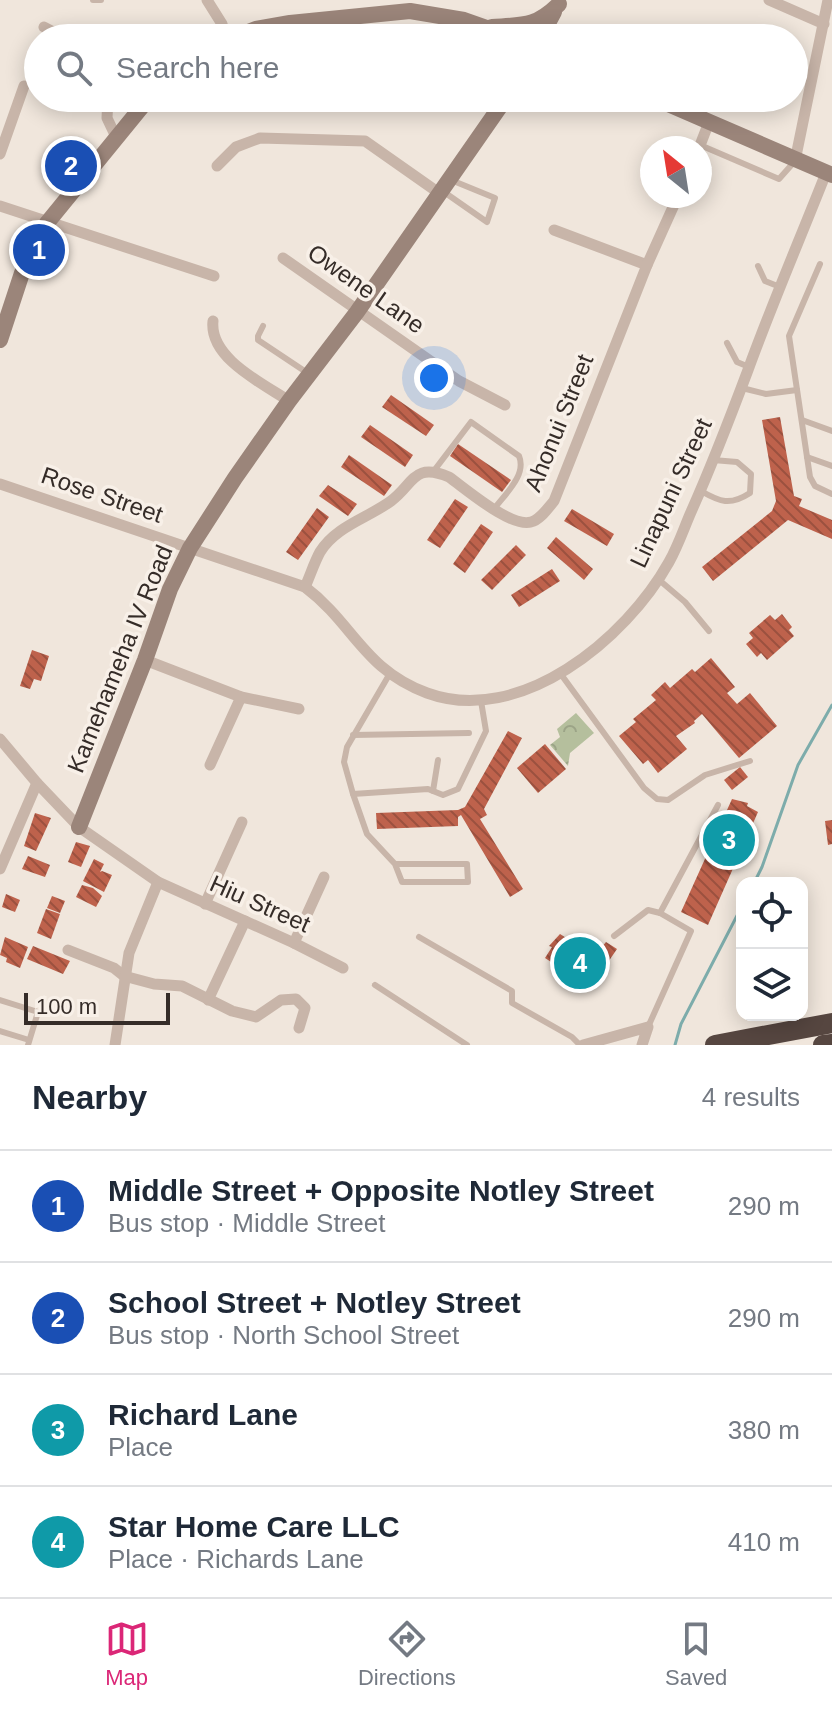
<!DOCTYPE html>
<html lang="en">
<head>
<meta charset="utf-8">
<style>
  :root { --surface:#fff; --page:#f6f6f7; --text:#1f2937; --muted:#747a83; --line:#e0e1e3; --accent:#db2777 }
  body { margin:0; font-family:Helvetica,sans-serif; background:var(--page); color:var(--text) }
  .controls { position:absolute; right:24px; bottom:24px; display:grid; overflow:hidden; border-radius:16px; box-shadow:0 4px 20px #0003 }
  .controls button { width:72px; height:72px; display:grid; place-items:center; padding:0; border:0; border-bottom:2px solid var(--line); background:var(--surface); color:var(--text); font:40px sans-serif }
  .compass { position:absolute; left:640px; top:136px; width:72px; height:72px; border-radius:50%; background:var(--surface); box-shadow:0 4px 20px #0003; rotate:330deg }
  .scale { position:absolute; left:24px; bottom:20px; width:146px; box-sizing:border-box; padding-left:8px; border:4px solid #352c28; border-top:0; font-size:22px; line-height:28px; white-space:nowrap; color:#352c28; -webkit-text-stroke:6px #f8f0e8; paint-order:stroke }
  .you { position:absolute; left:434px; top:378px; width:28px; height:28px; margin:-20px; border:6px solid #fff; border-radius:50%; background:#1a73e8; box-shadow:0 0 0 12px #1a73e833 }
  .badge { display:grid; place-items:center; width:52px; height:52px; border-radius:50%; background:var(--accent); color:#fff; font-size:26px; font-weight:700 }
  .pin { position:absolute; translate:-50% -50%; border:4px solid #fff; box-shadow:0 2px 8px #0006 }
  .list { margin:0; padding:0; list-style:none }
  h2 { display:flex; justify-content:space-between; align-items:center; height:104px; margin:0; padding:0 32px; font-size:34px }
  h2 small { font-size:26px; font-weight:400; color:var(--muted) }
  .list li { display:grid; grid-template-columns:52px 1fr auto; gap:24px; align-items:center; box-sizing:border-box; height:112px; padding:0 32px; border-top:2px solid var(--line) }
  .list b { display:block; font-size:30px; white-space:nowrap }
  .list p { margin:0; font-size:26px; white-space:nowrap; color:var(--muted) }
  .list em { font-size:26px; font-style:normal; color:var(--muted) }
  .icon { flex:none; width:44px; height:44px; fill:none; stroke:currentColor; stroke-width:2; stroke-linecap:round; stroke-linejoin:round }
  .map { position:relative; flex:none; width:832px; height:1045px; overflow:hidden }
  .search { position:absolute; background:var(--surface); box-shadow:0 4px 20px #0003; left:24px; right:24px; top:24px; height:88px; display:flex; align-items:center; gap:20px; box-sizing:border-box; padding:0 28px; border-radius:44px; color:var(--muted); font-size:30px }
  .sheet { height:552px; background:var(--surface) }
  nav { display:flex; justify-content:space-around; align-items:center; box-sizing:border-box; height:112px; border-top:2px solid var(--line); background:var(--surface); font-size:22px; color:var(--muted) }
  nav a { display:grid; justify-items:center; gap:4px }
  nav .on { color:var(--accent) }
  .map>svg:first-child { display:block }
</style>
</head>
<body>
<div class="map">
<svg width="832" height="1045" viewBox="0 0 832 1045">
  <defs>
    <pattern id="park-crowns" width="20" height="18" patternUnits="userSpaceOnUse" patternTransform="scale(2)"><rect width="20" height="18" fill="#b5bf9d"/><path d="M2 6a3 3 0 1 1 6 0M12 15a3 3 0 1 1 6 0" fill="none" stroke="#9ca487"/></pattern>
    <pattern id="building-back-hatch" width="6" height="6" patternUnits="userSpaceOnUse" patternTransform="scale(2)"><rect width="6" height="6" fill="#be624c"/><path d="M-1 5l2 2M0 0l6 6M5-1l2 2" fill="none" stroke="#9b513f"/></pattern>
  </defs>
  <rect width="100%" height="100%" fill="#f0e6dc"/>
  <!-- park -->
  <polygon fill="url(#park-crowns)" points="576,713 594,733 570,753 568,766 550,745 560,737 557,729"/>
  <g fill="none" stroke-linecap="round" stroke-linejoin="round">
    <!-- stream -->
    <g stroke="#7dacab" stroke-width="3">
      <polyline points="754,883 762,867 798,765 832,705"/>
      <polyline points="675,1045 681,1024 742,906"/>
    </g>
  </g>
  <!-- building -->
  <g fill="url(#building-back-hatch)">
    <polygon points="391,395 434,425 426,436 382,407"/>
    <polygon points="780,417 794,496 802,499 799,506 832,520 832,539 788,520 713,581 702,567 772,511 776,501 762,420"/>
    <polygon points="370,425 413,455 405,467 361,437"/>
    <polygon points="458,444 511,480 502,492 450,456"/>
    <polygon points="349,455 392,485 384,496 341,467"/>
    <polygon points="328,485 357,504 348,516 319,496"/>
    <polygon points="455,499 468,507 440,548 427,540"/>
    <polygon points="317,508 329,517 298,560 286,552"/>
    <polygon points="572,509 614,534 607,546 564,521"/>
    <polygon points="481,524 493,532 465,573 453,564"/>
    <polygon points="556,537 593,569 584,580 547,548"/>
    <polygon points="516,545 526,555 492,590 481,580"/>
    <polygon points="552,569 560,581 519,607 511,595"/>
    <polygon points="782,614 792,627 789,630 794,636 767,660 761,653 757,657 746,644 753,638 749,633 770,615 775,620"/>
    <polygon points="32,650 49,656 41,681 34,679 30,689 20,686"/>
    <polygon points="711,658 735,687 727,693 737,704 750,693 777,726 739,758 702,714 694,721 695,723 676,736 687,749 658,773 648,760 643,764 619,736 636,722 633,719 656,700 651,695 665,682 670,688 692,669 695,672"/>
    <polygon points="508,731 522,738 484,809 487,815 480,819 523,889 510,897 461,815 458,817 458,826 377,829 376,813 458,810 465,807"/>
    <polygon points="545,744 566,769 538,793 517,768"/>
    <polygon points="740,767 748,777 732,790 724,780"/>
    <polygon points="732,799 748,803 747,806 758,812 708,925 681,912"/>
    <polygon points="35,813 51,818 36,851 24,846"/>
    <polygon points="832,820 832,844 828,845 825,821"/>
    <polygon points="76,842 90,846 81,867 68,862"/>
    <polygon points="28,856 50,865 45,877 22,869"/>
    <polygon points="94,859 104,864 100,872 102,871 112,875 104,892 83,881"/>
    <polygon points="82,885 93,888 102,896 96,907 76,897"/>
    <polygon points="6,894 20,900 15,912 2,907"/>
    <polygon points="52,896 65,901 60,913 47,908"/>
    <polygon points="46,909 60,914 51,939 37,933"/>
    <polygon points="560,934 594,956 606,942 617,949 591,987 580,980 585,972 580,969 574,977 545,958 552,947 549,946"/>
    <polygon points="5,937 28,947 20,968 6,962 7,958 0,955"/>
    <polygon points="33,946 70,961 63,974 27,959"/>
  </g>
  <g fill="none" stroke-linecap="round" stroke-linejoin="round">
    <!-- lane -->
    <g stroke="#c8b5a9" stroke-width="6">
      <polyline points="93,0 101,0"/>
      <polyline points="700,145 779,179 795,161"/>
      <polyline points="444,192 487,222 495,198 451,180"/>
      <polyline points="820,264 789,336 810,477 815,486 832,494"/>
      <polyline points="758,266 765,281 780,287"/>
      <polyline points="263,326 258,336 258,340 309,374"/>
      <polyline points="727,343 737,362 749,367"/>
      <polyline points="742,388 766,394 797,390"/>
      <polyline points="802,420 832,431"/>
      <polyline points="807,457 832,466"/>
      <path d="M433,472L471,422L519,456C527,475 505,494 494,509"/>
      <path d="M701,491C720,502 730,506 750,493L751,474L737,462L713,460"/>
      <polyline points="658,579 685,602 709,631"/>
      <polyline points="560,673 644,788 657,799 668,800 705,775 750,761"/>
      <polyline points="389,675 347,747 344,762 353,794 428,789 443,795 458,789 486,731 481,701"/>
      <polyline points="353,735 469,733"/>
      <polyline points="433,791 438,760"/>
      <polyline points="353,794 367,834 395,864 402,882 468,882 467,864 395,864"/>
      <polyline points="614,936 648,910 660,913"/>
      <polyline points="419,937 512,991 512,1003 572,1037 580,1045"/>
      <polyline points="375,985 467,1045"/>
      <polyline points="0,1000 38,1012 28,1045"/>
      <polyline points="648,1027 691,931 660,913 718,805"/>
      <polyline points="0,1031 29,1040"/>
    </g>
    <!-- street -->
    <g stroke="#c8b5a9" stroke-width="11">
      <polyline points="207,0 222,24 226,38"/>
      <polyline points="769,0 824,24"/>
      <polyline points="44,27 65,38"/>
      <polyline points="108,98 107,118 116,137"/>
      <polyline points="699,148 709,122"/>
      <polyline points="0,154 24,86"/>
      <polyline points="795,161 828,0"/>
      <polyline points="217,166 236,147 260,138 365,141 439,193"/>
      <polyline points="0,206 214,276"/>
      <polyline points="554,230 647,265"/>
      <polyline points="283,258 459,381 505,405"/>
      <path d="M213,321C209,358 262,383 289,401"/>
      <path d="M0,484L305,587C354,624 363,669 427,693C520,727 626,639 669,562C678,546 684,528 691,512C712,465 730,418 748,370C772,304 800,239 826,173"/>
      <path d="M305,587C310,576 314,563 320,552C336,526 368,518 391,501C414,484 413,462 449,477C466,489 511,528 531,522C540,520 548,508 554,501L647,265L678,196"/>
      <polyline points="145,660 241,697 299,709"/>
      <polyline points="0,739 37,783 79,827 158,882 294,943 343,968"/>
      <polyline points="210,765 241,697"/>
      <polyline points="0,869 37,783"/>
      <polyline points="205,904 242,822"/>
      <polyline points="294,943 324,877"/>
      <polyline points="68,950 114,968 124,976 154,984 182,986 232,1011 256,1017 281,1000 296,999 305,1008 299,1028"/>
      <polyline points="208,1000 245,921"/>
      <polyline points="115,1045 129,953 158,882"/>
      <polyline points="583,1045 648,1027 642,1045"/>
    </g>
    <!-- secondary -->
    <g stroke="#9b857a" stroke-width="16">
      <path d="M492,27C523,25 536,27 559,4"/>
      <polyline points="233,38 256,29 290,23 410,11 464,20 515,38"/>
      <polyline points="540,38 554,12"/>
      <polyline points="654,98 832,175"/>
      <polyline points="0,340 22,273 47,223 149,98"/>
      <polyline points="79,827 145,660 170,589 190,548 235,478 289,401 357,312 506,98"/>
    </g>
    <!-- highway -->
    <g stroke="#564640" stroke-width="20">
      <polyline points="715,1045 832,1023"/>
      <polyline points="823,1045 832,1044"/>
    </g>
  </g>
  <g text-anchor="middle" stroke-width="7" stroke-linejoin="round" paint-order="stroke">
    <!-- street labels -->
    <g font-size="24" fill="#352c28" stroke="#f8f0e8">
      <text transform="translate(366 289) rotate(35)" y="8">Owene Lane</text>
      <text transform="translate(559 423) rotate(-68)" y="8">Ahonui Street</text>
      <text transform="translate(671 493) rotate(-65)" y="8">Linapuni Street</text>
      <text transform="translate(102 495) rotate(19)" y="8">Rose Street</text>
      <text transform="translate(120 659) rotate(-68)" y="8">Kamehameha IV Road</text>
      <text transform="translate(260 904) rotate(24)" y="8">Hiu Street</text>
    </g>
  </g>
</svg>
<div class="controls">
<button><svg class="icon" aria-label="locate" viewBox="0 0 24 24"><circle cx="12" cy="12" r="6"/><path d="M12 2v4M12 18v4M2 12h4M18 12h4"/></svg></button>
<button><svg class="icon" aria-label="layers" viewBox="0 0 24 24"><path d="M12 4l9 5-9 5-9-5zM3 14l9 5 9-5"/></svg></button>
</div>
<svg class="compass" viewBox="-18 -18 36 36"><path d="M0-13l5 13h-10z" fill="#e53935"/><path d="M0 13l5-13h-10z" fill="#747a83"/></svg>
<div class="scale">100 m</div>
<div class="you"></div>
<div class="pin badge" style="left:39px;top:250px;background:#1a4fb4">1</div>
<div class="pin badge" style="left:71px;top:166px;background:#1a4fb4">2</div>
<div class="pin badge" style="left:729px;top:840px;background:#0f9aa8">3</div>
<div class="pin badge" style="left:580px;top:963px;background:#0f9aa8">4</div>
<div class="search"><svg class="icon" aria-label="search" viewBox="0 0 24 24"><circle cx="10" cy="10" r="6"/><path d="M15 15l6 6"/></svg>Search here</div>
</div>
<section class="sheet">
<h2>Nearby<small>4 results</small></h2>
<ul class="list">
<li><span class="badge" style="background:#1a4fb4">1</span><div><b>Middle Street + Opposite Notley Street</b><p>Bus stop · Middle Street</p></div><em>290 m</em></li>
<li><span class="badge" style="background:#1a4fb4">2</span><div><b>School Street + Notley Street</b><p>Bus stop · North School Street</p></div><em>290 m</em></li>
<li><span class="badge" style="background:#0f9aa8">3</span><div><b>Richard Lane</b><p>Place</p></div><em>380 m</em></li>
<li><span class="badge" style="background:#0f9aa8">4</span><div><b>Star Home Care LLC</b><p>Place · Richards Lane</p></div><em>410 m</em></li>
</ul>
</section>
<nav>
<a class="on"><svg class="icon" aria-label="map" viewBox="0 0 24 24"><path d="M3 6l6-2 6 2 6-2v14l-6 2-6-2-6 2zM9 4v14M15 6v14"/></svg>Map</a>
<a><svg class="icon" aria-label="directions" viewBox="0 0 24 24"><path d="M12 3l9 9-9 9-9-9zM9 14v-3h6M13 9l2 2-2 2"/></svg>Directions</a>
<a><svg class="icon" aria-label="saved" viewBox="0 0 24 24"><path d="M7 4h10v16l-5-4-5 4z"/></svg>Saved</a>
</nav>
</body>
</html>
